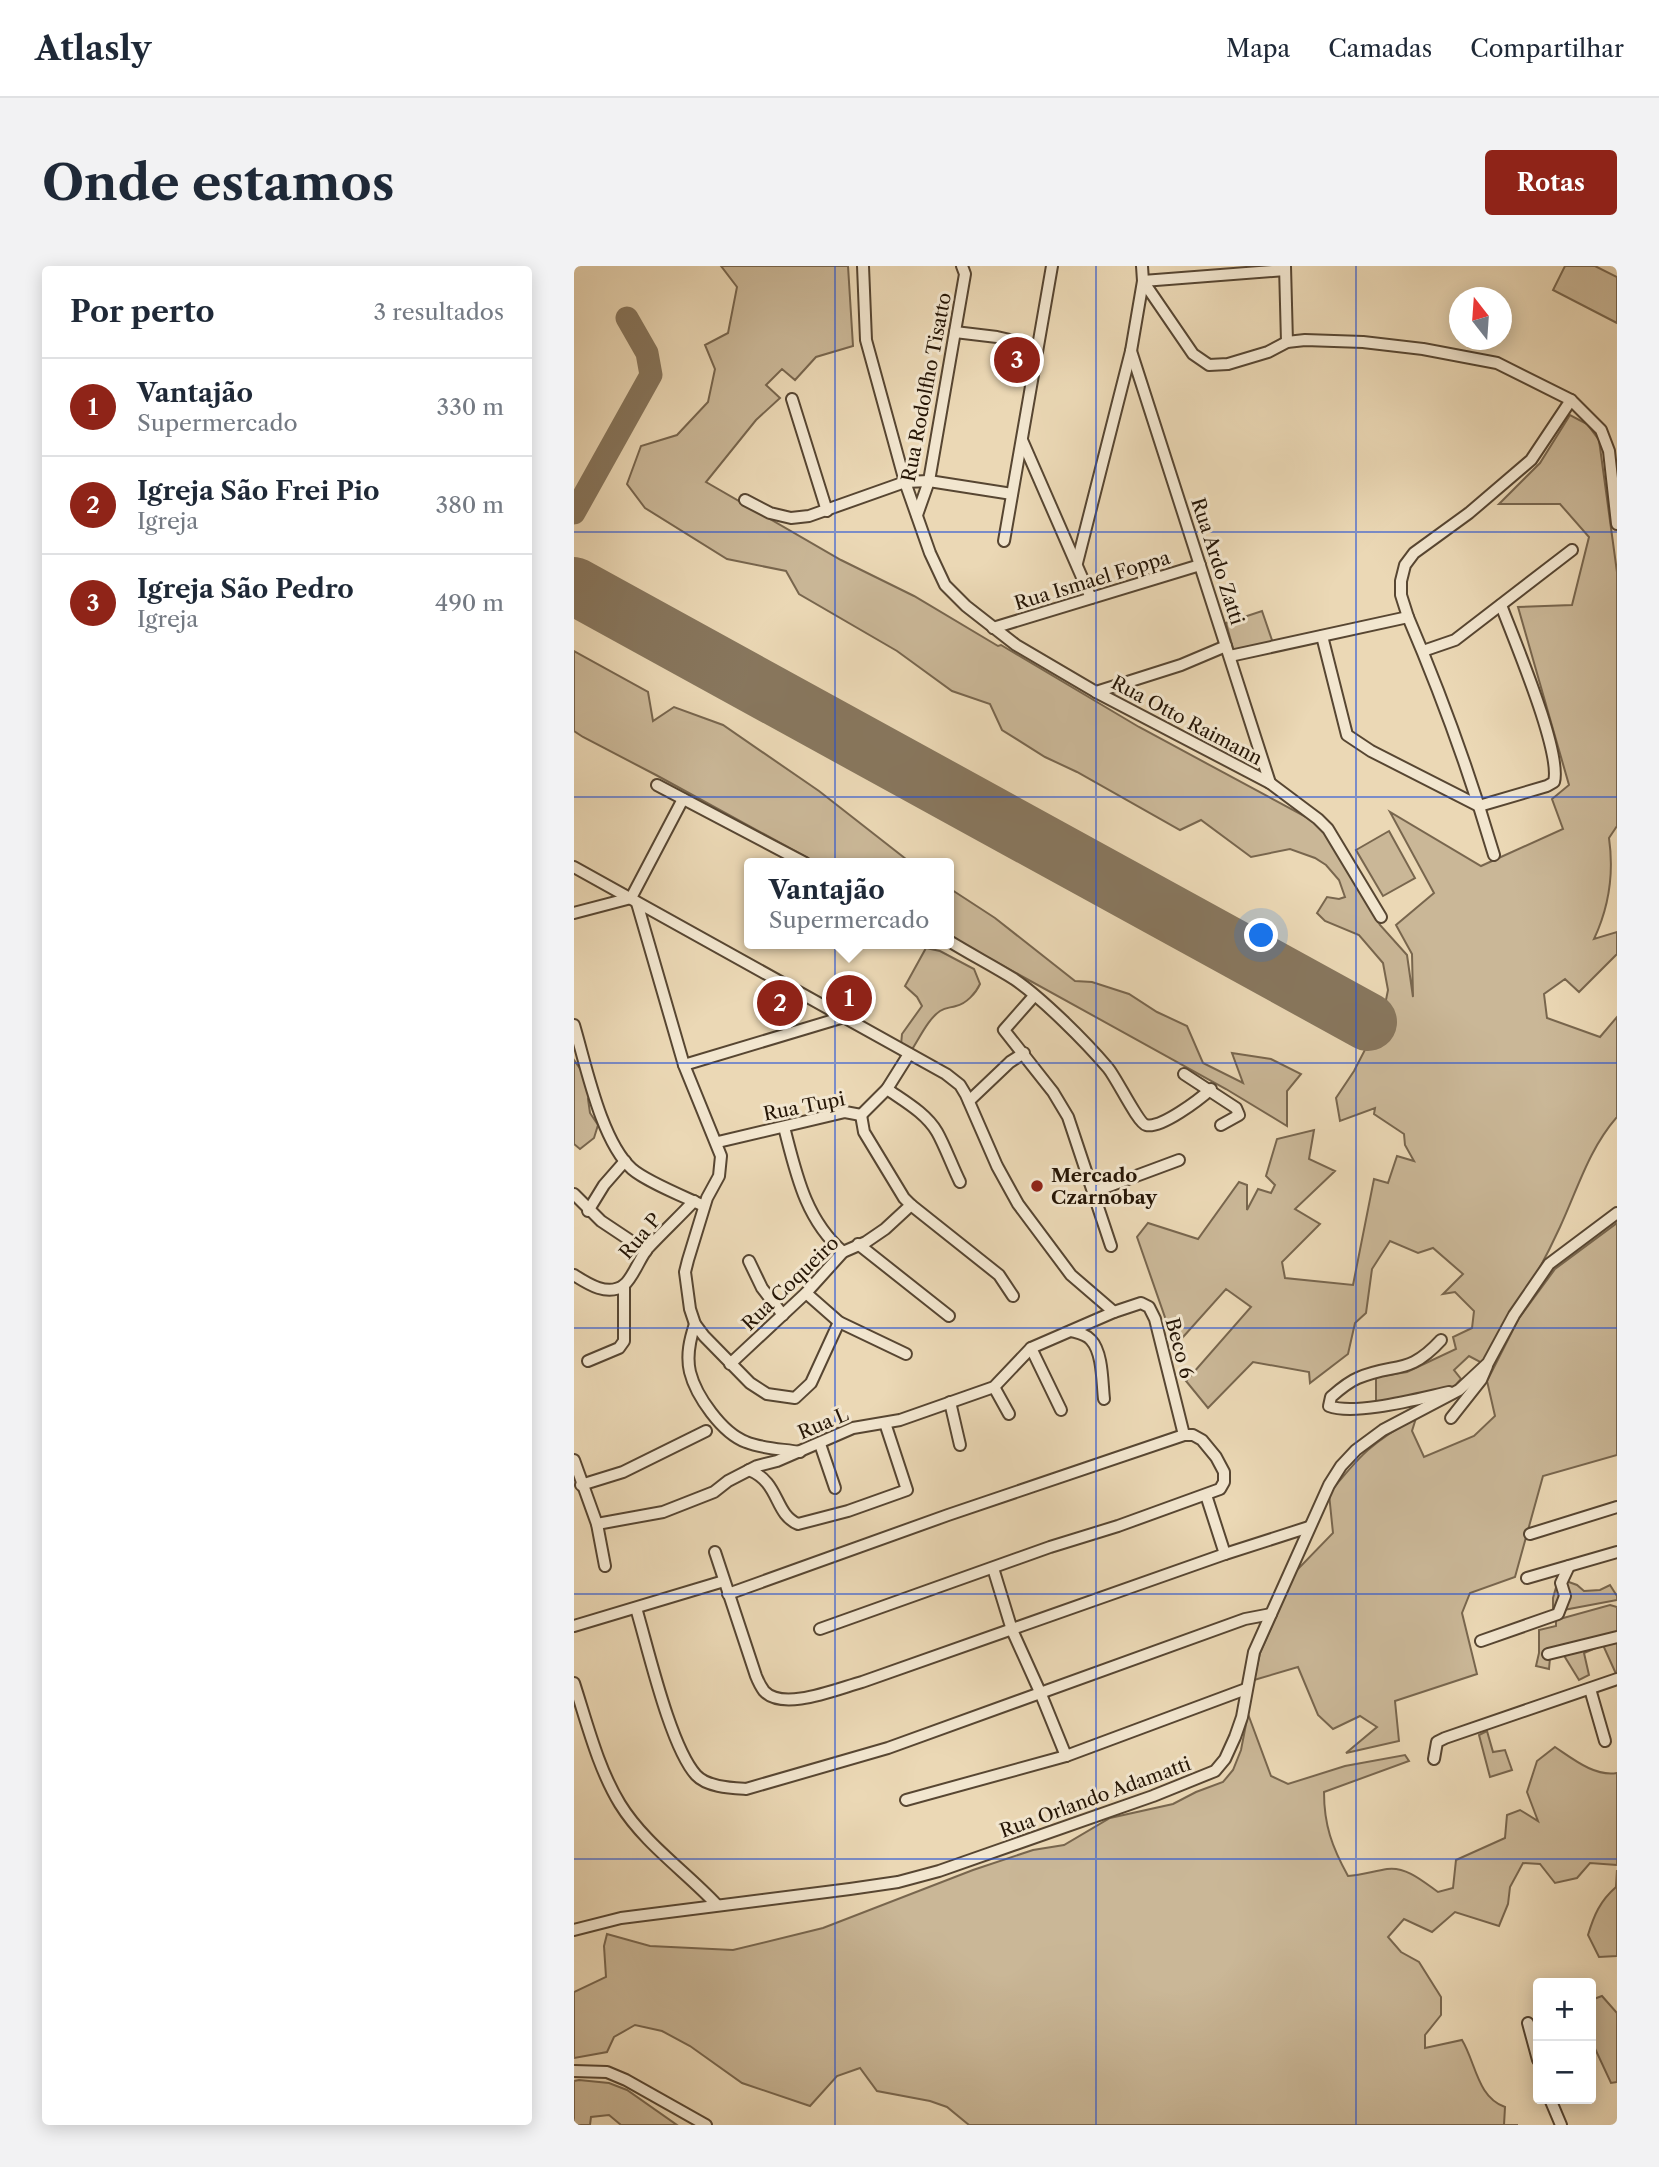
<!DOCTYPE html>
<html lang="pt">
<head>
<meta charset="utf-8">
<style>
  :root { --surface:#fff; --page:#f2f2f3; --text:#1f2937; --muted:#747a83; --line:#e0e1e3; --accent:#8f2418 }
  body { margin:0; font-family:"Libre Caslon Text",serif; background:var(--page); color:var(--text) }
  .controls { position:absolute; right:21px; bottom:21px; display:grid; overflow:hidden; border-radius:7px; box-shadow:0 4px 18px #0003 }
  .controls button { width:63px; height:63px; display:grid; place-items:center; padding:0; border:0; border-bottom:2px solid var(--line); background:var(--surface); color:var(--text); font:35px sans-serif }
  .compass { position:absolute; left:875px; top:21px; width:63px; height:63px; border-radius:50%; background:var(--surface); box-shadow:0 4px 18px #0003; rotate:343deg }
  .you { position:absolute; left:688px; top:670px; width:24px; height:24px; margin:-18px; border:5px solid #fff; border-radius:50%; background:#1a73e8; box-shadow:0 0 0 10px #1a73e833 }
  .badge { display:grid; place-items:center; width:46px; height:46px; border-radius:50%; background:var(--accent); color:#fff; font-size:23px; font-weight:700 }
  .pin { position:absolute; translate:-50% -50%; border:4px solid #fff; box-shadow:0 2px 7px #0006 }
  .popup { position:absolute; left:170px; top:592px; width:210px; height:91px; box-sizing:border-box; display:grid; place-content:center; border-radius:7px; background:var(--surface); filter:drop-shadow(0 2px 5px #0005); font-size:23px; white-space:nowrap; color:var(--muted) }
  .popup b { font-size:26px; color:var(--text) }
  .popup::after { content:''; position:absolute; left:50%; top:100%; margin-left:-14px; border:14px solid transparent; border-top-color:var(--surface) }
  .list { margin:0; padding:0; list-style:none }
  h2 { display:flex; justify-content:space-between; align-items:center; height:91px; margin:0; padding:0 28px; font-size:30px }
  h2 small { font-size:23px; font-weight:400; color:var(--muted) }
  .list li { display:grid; grid-template-columns:46px 1fr auto; gap:21px; align-items:center; box-sizing:border-box; height:98px; padding:0 28px; border-top:2px solid var(--line) }
  .list b { display:block; font-size:26px; white-space:nowrap }
  .list p { margin:0; font-size:23px; white-space:nowrap; color:var(--muted) }
  .list em { font-size:23px; font-style:normal; color:var(--muted) }
  .map { position:relative; flex:none; width:1043px; height:1859px; overflow:hidden; border-radius:7px }
  header { display:flex; align-items:center; gap:42px; box-sizing:border-box; height:98px; padding:0 35px; background:var(--surface); border-bottom:2px solid var(--line) }
  header strong { font-size:33px }
  nav { display:flex; gap:38px; margin-inline-start:auto; font-size:24px }
  .intro { display:flex; align-items:center; justify-content:space-between; box-sizing:border-box; height:168px; padding:0 42px }
  h1 { margin:0; font-size:49px }
  .button { padding:18px 32px; border-radius:7px; background:var(--accent); color:#fff; font-size:24px; font-weight:700 }
  main { display:flex; gap:42px; padding:0 42px }
  aside { flex:1; background:var(--surface); border-radius:7px; box-shadow:0 4px 18px #0003 }
  .map>svg:first-child { display:block }
</style>
</head>
<body>
<header>
<strong>Atlasly</strong>
<nav><a>Mapa</a><a>Camadas</a><a>Compartilhar</a></nav>
</header>
<div class="intro"><h1>Onde estamos</h1><a class="button">Rotas</a></div>
<main>
<aside>
<h2>Por perto<small>3 resultados</small></h2>
<ul class="list">
<li><span class="badge">1</span><div><b>Vantajão</b><p>Supermercado</p></div><em>330 m</em></li>
<li><span class="badge">2</span><div><b>Igreja São Frei Pio</b><p>Igreja</p></div><em>380 m</em></li>
<li><span class="badge">3</span><div><b>Igreja São Pedro</b><p>Igreja</p></div><em>490 m</em></li>
</ul>
</aside>
<div class="map">
<svg width="1043" height="1859" viewBox="0 0 1043 1859">
  <rect width="100%" height="100%" fill="#ebd8b5"/>
  <filter id="stains"><feTurbulence type="fractalNoise" baseFrequency=".00286" numOctaves="4"/><feColorMatrix values="0 0 0 0 .2 0 0 0 0 .09 0 0 0 0 .02 0 0 0 .5 -.17"/></filter>
  <radialGradient id="worn" r=".72"><stop offset=".6" stop-color="#630" stop-opacity="0"/><stop offset="1" stop-color="#630" stop-opacity=".3"/></radialGradient>
  <!-- green -->
  <g fill="#cab797" stroke="#78664e" stroke-width="2">
    <path d="M147,0H274L279,80L242,91L221,114L208,103L192,119L206,132L182,154L132,216L267,294L340,330L424,380L427,379L565,461L747,559L806,659L833,689L839,731L838,688L822,659L860,627L816,546L907,600L989,563L978,533L995,519L944,341L998,339L1015,271L986,238H925L966,197L996,149L1013,158L1025,174L1043,306V560L1035,572C1040,607 1035,641 1020,673L1043,666V688L1005,726L991,713L970,728L973,752L1026,771L1043,751V851C1015,883 1004,922 986,961C964,1009 937,1054 908,1097L895,1090L880,1104L887,1113L879,1122L802,1137V1111L833,1106L882,1083L879,1071L898,1062L900,1045L881,1026L869,1028L889,1008L859,982L844,987L816,975L798,1003L792,1047L781,1057L774,1088L736,1117L735,1106L679,1096L634,1142L612,1115L677,1041L652,1023L601,1080L563,971L574,957L624,973L665,916L673,919V944L684,923L697,927L701,919L692,910L703,873L740,864L735,893L761,905L721,943L746,958L708,996L711,1012L779,1019L800,913L814,917L823,890L840,895L831,879L830,868L800,848L801,842L766,855L762,832L780,805L809,749L814,724L809,697L785,669L751,655L743,647L753,631L765,633L771,631L765,614L752,599L741,592L716,583L677,591L627,554L606,564L503,506L471,491L428,464L416,438L378,425L323,385L225,328L212,305L153,293L71,242L53,218L67,180L103,169L134,136L141,103L131,79L154,67L163,21Z"/>
    <polygon points="991,0 1021,0 1043,11 1043,57 979,24"/>
    <polygon points="688,345 699,377 660,386 652,357"/>
    <polygon points="0,385 74,426 79,455 100,441 149,459 245,525 337,597 243,597 82,509 9,471 0,465"/>
    <polygon points="815,565 841,612 809,630 782,584"/>
    <polygon points="375,622 421,652 501,715 518,716 555,728 583,746 613,760 629,797 669,817 658,787 697,793 727,808 713,825 713,860 652,823 375,670"/>
    <path d="M352,682L366,685L400,703L406,718C402,727 392,738 382,740C376,742 372,741 366,745C354,753 345,773 337,785L327,779L328,768L348,740L343,731L331,720Z"/>
    <polygon points="0,794 12,811 17,826 14,833 16,847 24,859 20,872 6,883 0,878"/>
    <path d="M1043,957V1189L969,1210L941,1311L896,1327L888,1347L903,1408L821,1435L825,1475L772,1487L803,1461L786,1450L759,1463L744,1449L724,1401L680,1414L686,1387L722,1305L759,1267L755,1228C784,1191 800,1174 842,1152L838,1165L850,1191L900,1170L921,1150L913,1115L945,1052L981,1003Z"/>
    <polygon points="992,1315 1003,1319 1010,1325 1026,1324 1036,1319 1043,1330 1043,1334 979,1346 979,1332 983,1318"/>
    <polygon points="1036,1339 1043,1341 1043,1410 1029,1379 1010,1387 1015,1409 1005,1414 989,1388 976,1392 975,1403 962,1400 965,1387 965,1364 982,1360 982,1354"/>
    <path d="M674,1448L697,1510L714,1518L771,1500L831,1489L835,1495L750,1526C750,1559 758,1581 774,1610C788,1609 800,1605 813,1603C832,1600 850,1616 864,1626L879,1622L882,1594L931,1572L933,1549L946,1544L964,1555L953,1526L963,1495L981,1481C999,1493 1021,1511 1043,1507V1599L1016,1597L1003,1612L981,1617L966,1598L949,1597L936,1621L934,1638L925,1660L881,1646L858,1666L830,1653L814,1671L827,1686L845,1696L867,1731V1749L851,1769V1782L888,1774C902,1797 903,1831 931,1841L930,1859H944H395L373,1841L356,1835L303,1825L286,1802L263,1810L236,1840L168,1817L116,1780L88,1765L61,1759L40,1771L33,1786L0,1792V1726L32,1711L30,1680L33,1668L76,1680L159,1684L249,1662L399,1604L459,1584L490,1579L536,1552L599,1538L622,1526L649,1516L659,1504L667,1484Z"/>
    <polygon points="913,1465 919,1486 931,1484 938,1504 916,1511 905,1469"/>
    <path d="M1043,1604V1690L1025,1691L1014,1669C1020,1649 1026,1635 1042,1621Z"/>
    <polygon points="1028,1730 1043,1747 1043,1816 1037,1817 1017,1774 1017,1734"/>
    <polygon points="5,1814 35,1817 53,1824 103,1859 47,1859 35,1849 17,1851 16,1859 0,1859 0,1815"/>
  </g>
  <g fill="none" stroke-linecap="round" stroke-linejoin="round">
    <!-- taxiway -->
    <polyline stroke="#88775e" stroke-width="23" points="0,247 77,109 73,87 53,52"/>
    <!-- runway -->
    <polyline stroke="#88775e" stroke-width="58" points="0,320 794,756"/>
    <!-- minor casing -->
    <g stroke="#574632" stroke-width="14">
      <g id="minor">
        <polyline points="289,0 292,74 331,216 356,287 371,319 392,340 442,379 522,426 696,517 744,553 754,563 807,651"/>
        <polyline points="711,0 713,76"/>
        <polyline points="569,15 619,88 635,99 654,98 694,86 713,76 731,74 789,76 849,83 923,97 997,134 1027,164 1035,185 1043,258"/>
        <polyline points="569,15 711,4"/>
        <polyline points="381,66 423,71 462,80"/>
        <polyline points="557,85 696,517"/>
        <polyline points="218,133 253,245"/>
        <polyline points="448,174 517,332"/>
        <polyline points="171,234 196,247 217,252 235,250 331,216 355,215 438,228"/>
        <polyline points="343,249 355,215 391,8 388,0"/>
        <polyline points="430,275 478,0"/>
        <polyline points="503,297 557,85 569,15 568,0"/>
        <path d="M834,351C867,428 896,508 920,589"/>
        <polyline points="419,362 626,299"/>
        <polyline points="748,370 773,469 797,485 905,540"/>
        <polyline points="849,385 881,374 998,284"/>
        <polyline points="656,390 834,351 827,329 827,315 831,299 840,287 895,247 957,194 997,134"/>
        <polyline points="522,426 607,399 652,380"/>
        <polyline points="83,519 231,597"/>
        <path d="M905,540L973,520L980,516C988,486 940,374 927,339"/>
        <polyline points="0,601 372,808 386,819 392,829 423,900 444,938 497,1009 540,1046"/>
        <polyline points="57,632 109,533"/>
        <polyline points="63,637 110,799 147,890 145,910 133,932 114,994 111,1006 116,1043 121,1058 130,1070 176,1117 193,1128 221,1132 237,1117 265,1056"/>
        <polyline points="0,647 57,632"/>
        <path d="M375,675C396,688 419,700 440,713C469,733 511,775 534,802C543,813 564,857 572,859C587,863 626,833 637,823"/>
        <polyline points="460,730 430,764 479,826 494,851 537,980"/>
        <path d="M0,759C12,799 27,875 58,903C73,916 111,931 130,940"/>
        <polyline points="110,799 270,751"/>
        <polyline points="610,808 662,842 665,849 647,859"/>
        <path d="M313,823C330,835 352,847 363,866C371,880 378,900 386,916"/>
        <polyline points="395,835 436,796 450,787"/>
        <polyline points="287,849 290,866 330,932 337,939 425,1009 439,1030"/>
        <polyline points="287,849 313,823 335,788"/>
        <path d="M210,861C222,907 231,953 269,986"/>
        <polyline points="144,876 271,846 287,849"/>
        <polyline points="519,926 605,894"/>
        <polyline points="0,928 27,955 72,985"/>
        <polyline points="14,945 30,919 51,895"/>
        <polyline points="284,978 375,1050"/>
        <polyline points="175,995 188,1022 209,1049"/>
        <path d="M0,1009C14,1018 34,1031 50,1019C59,1012 66,991 74,982C89,966 105,951 120,935"/>
        <polyline points="232,1027 265,1056 332,1088"/>
        <path d="M121,1058C116,1073 112,1089 116,1106C122,1130 148,1167 172,1176C189,1183 208,1183 226,1186"/>
        <path d="M497,1065C504,1067 512,1068 517,1074C529,1087 528,1116 530,1133"/>
        <path d="M867,1074C834,1110 822,1096 784,1112C774,1116 765,1124 757,1131L755,1140C781,1150 847,1132 875,1126"/>
        <polyline points="457,1082 487,1144"/>
        <polyline points="14,1095 45,1082 50,1075 50,1019"/>
        <polyline points="156,1098 232,1027 269,986 292,976 311,963 337,939"/>
        <polyline points="420,1121 435,1148"/>
        <polyline points="376,1136 386,1179"/>
        <polyline points="877,1152 907,1114 913,1100"/>
        <polyline points="246,1178 261,1222"/>
        <polyline points="0,1194 23,1258 31,1300"/>
        <path d="M175,1204C206,1216 200,1248 224,1258L274,1245L333,1224L311,1157"/>
        <polyline points="7,1219 49,1206 132,1165"/>
        <polyline points="632,1229 651,1288"/>
        <polyline points="23,1258 89,1246 140,1226 154,1215 183,1200 203,1195 279,1162 326,1154 420,1121 457,1082 540,1046 567,1037 575,1041 581,1053 610,1169"/>
        <polyline points="956,1268 1043,1241"/>
        <path d="M141,1286L182,1410C184,1415 187,1421 190,1425C209,1446 265,1422 288,1416L651,1288L735,1261"/>
        <polyline points="419,1302 438,1364 466,1426 492,1490"/>
        <polyline points="953,1312 1043,1286"/>
        <polyline points="154,1328 374,1249 610,1169 619,1169 628,1174 642,1191 650,1206 650,1216 646,1223 544,1260 476,1281 246,1363"/>
        <path d="M62,1342C74,1382 96,1480 122,1509C133,1521 157,1522 172,1523L314,1482L671,1353L697,1348"/>
        <polyline points="0,1360 150,1315"/>
        <polyline points="907,1375 984,1348 991,1330 987,1317 995,1300"/>
        <polyline points="974,1388 1043,1371"/>
        <path d="M0,1417C13,1457 24,1502 46,1538C70,1577 111,1605 142,1638"/>
        <polyline points="1016,1423 1031,1475"/>
        <polyline points="860,1493 863,1476 871,1472 1043,1413"/>
        <polyline points="332,1534 492,1490 672,1423"/>
        <polyline points="0,1664 47,1652 276,1623 324,1616 365,1605 579,1530 641,1505 651,1493 661,1471 668,1451 680,1386 755,1219 767,1200 782,1184 809,1164 885,1124 914,1097 940,1049 975,998 1043,947"/>
        <polyline points="954,1757 964,1794"/>
        <polyline points="0,1805 33,1806 52,1814 132,1859"/>
        <polyline points="976,1833 987,1859"/>
      </g>
    </g>
    <!-- minor -->
    <use href="#minor" stroke="#f2e6cf" stroke-width="10"/>
  </g>
  <!-- grid -->
  <path fill="none" stroke="#1d4ed8" stroke-width="2" stroke-opacity="0.55" d="M261,0V1859M522,0V1859M782,0V1859M0,266H1043M0,531H1043M0,797H1043M0,1062H1043M0,1328H1043M0,1593H1043"/>
  <!-- markers -->
  <circle fill="#8f2418" stroke="#f2e6cf" stroke-width="2.5" cx="463" cy="920" r="7"/>
  <g text-anchor="middle" stroke-width="6" stroke-linejoin="round" paint-order="stroke">
    <!-- street labels -->
    <g font-size="19" fill="#261606" stroke="#f2e6cf">
      <text transform="translate(352 121) rotate(-79)" y="7">Rua Rodolfho Tisatto</text>
      <text transform="translate(644 295) rotate(72)" y="7">Rua Ardo Zatti</text>
      <text transform="translate(518 314) rotate(-17)" y="7">Rua Ismael Foppa</text>
      <text transform="translate(613 454) rotate(28)" y="7">Rua Otto Raimann</text>
      <text transform="translate(230 840) rotate(-11)" y="7">Rua Tupi</text>
      <text transform="translate(66 970) rotate(-50)" y="7">Rua P</text>
      <text transform="translate(216 1017) rotate(-44)" y="7">Rua Coqueiro</text>
      <text transform="translate(606 1082) rotate(75)" y="7">Beco 6</text>
      <text transform="translate(249 1157) rotate(-23)" y="7">Rua L</text>
      <text transform="translate(521 1531) rotate(-20)" y="7">Rua Orlando Adamatti</text>
    </g>
    <!-- poi labels -->
    <g font-size="19" font-weight="bold" fill="#261606" stroke="#f2e6cf" text-anchor="start">
      <text x="477" y="916">Mercado<tspan x="477" dy="22">Czarnobay</tspan></text>
    </g>
  </g>
  <rect width="100%" height="100%" filter="url(#stains)"/>
  <rect width="100%" height="100%" fill="url(#worn)"/>
</svg>
<div class="controls">
<button>+</button>
<button>−</button>
</div>
<svg class="compass" viewBox="-18 -18 36 36"><path d="M0-13l5 13h-10z" fill="#e53935"/><path d="M0 13l5-13h-10z" fill="#747a83"/></svg>
<div class="you"></div>
<div class="pin badge" style="left:275px;top:732px">1</div>
<div class="popup"><b>Vantajão</b>Supermercado</div>
<div class="pin badge" style="left:206px;top:737px">2</div>
<div class="pin badge" style="left:443px;top:94px">3</div>
</div>
</main>
</body>
</html>
